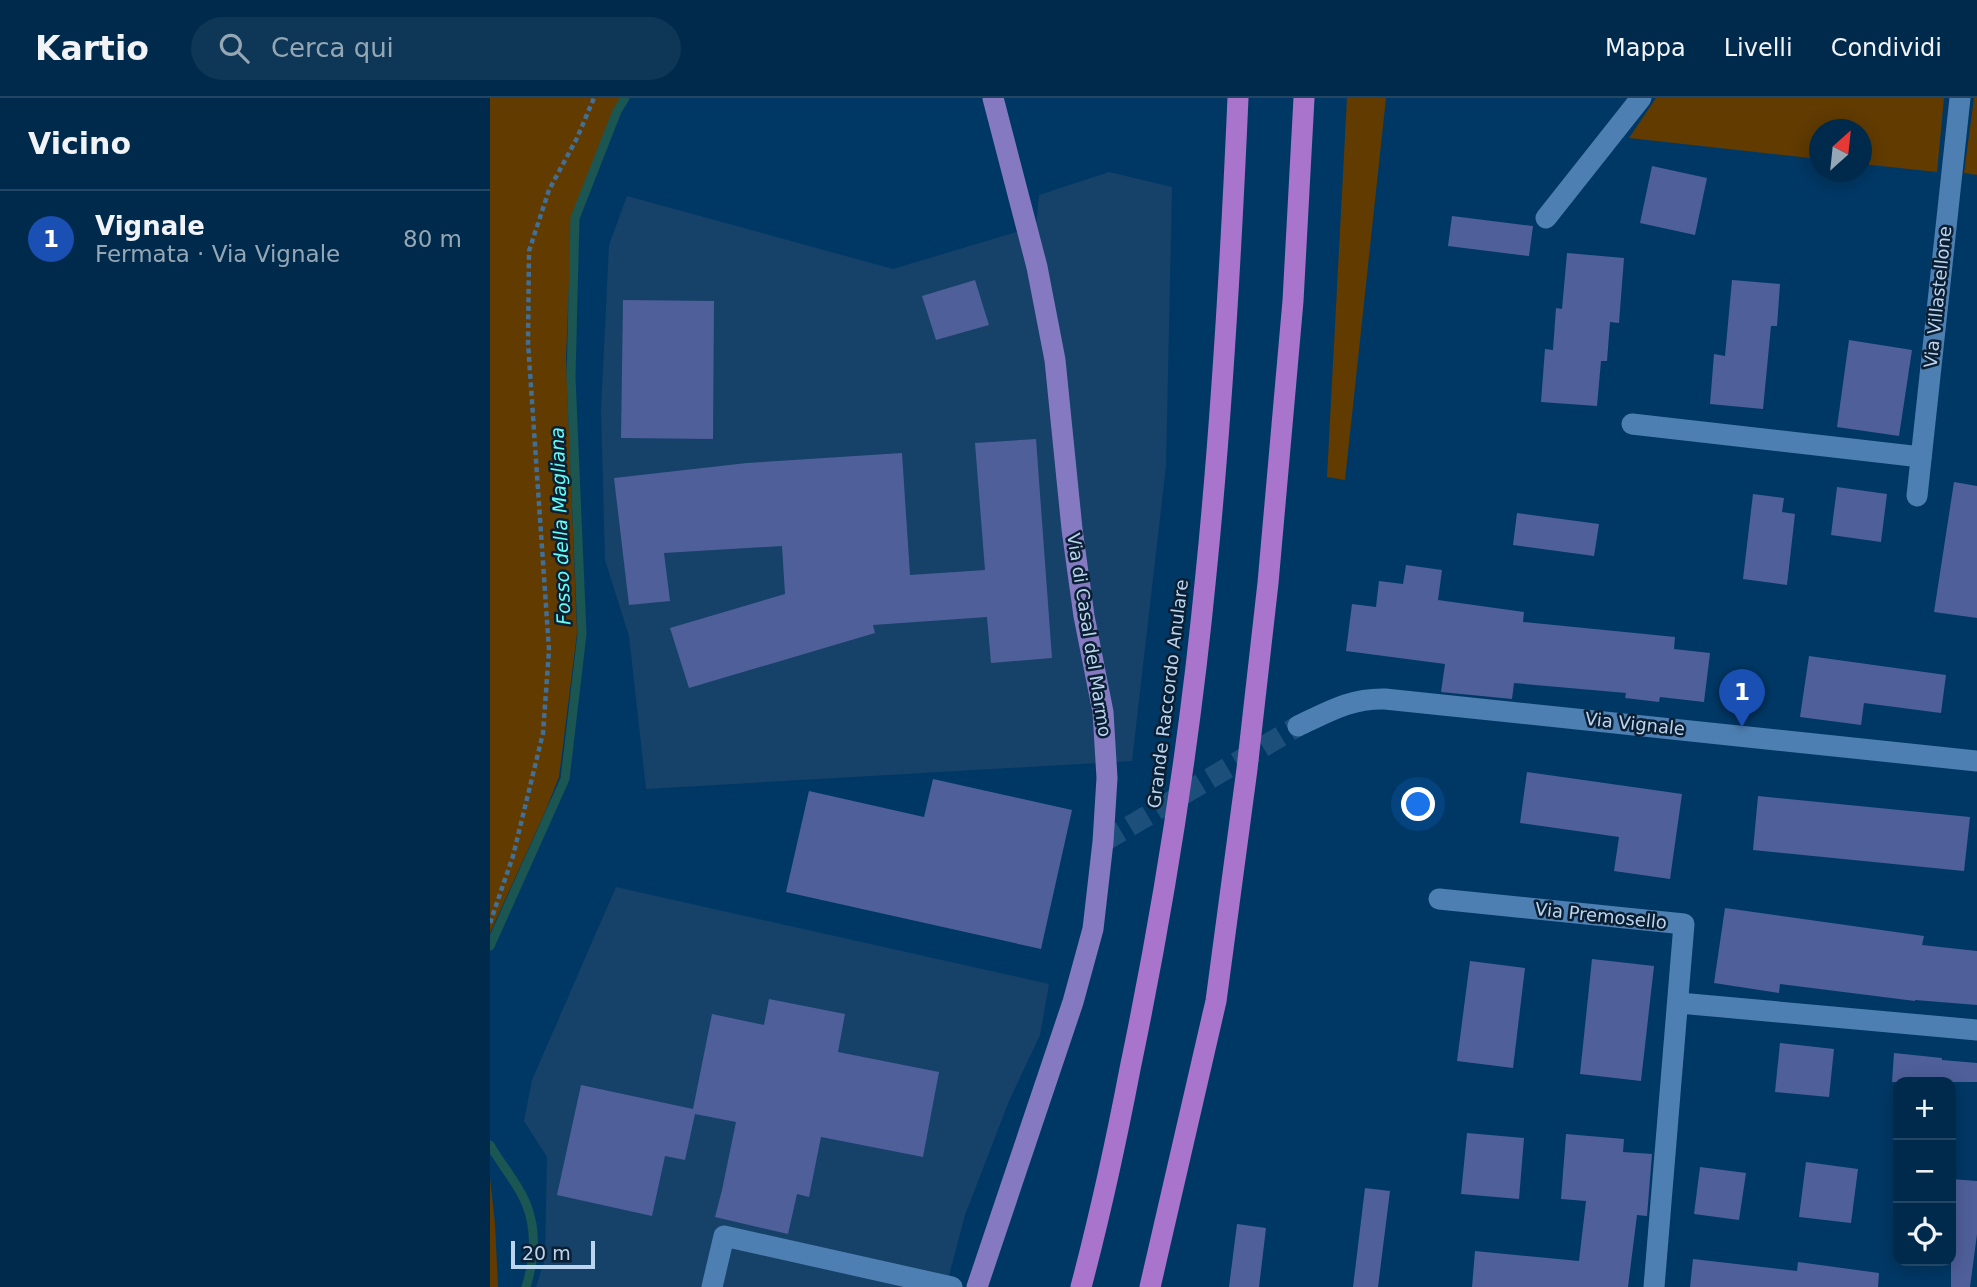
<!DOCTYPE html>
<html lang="it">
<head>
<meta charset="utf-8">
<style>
  :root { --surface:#002a4c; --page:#0e3656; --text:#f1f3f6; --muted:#95a7b5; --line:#224664; --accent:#f1a640 }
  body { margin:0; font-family:"DejaVu Sans",sans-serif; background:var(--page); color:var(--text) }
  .controls { position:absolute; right:21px; bottom:21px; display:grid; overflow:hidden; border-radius:14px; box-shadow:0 4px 18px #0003 }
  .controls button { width:63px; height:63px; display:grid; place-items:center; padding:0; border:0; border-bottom:2px solid var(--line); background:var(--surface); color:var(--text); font:35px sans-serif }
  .compass { position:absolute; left:1319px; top:21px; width:63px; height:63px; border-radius:50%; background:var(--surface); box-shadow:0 4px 18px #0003; rotate:27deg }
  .scale { position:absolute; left:21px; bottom:18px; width:84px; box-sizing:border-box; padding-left:7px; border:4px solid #bbd4f0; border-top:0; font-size:19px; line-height:24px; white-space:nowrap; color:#bbd4f0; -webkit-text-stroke:5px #0b1f33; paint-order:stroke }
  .you { position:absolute; left:929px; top:707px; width:24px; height:24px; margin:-18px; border:5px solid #fff; border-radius:50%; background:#1a73e8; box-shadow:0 0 0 10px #1a73e833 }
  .badge { display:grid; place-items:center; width:46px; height:46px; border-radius:50%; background:var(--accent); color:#fff; font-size:23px; font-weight:700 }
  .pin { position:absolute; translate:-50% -58px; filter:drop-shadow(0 2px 4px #0008) }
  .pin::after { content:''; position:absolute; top:37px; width:24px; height:21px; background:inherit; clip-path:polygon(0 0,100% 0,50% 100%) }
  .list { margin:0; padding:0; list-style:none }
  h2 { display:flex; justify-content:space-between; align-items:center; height:91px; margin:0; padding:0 28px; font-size:30px }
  h2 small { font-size:23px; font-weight:400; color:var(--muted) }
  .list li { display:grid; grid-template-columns:46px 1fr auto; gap:21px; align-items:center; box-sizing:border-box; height:98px; padding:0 28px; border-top:2px solid var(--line) }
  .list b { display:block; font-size:26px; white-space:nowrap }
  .list p { margin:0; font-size:23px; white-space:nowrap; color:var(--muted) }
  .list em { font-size:23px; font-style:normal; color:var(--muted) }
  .icon { flex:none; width:38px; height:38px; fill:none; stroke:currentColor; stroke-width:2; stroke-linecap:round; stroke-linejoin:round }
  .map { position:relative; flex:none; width:1487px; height:1189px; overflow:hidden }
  header { display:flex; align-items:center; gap:42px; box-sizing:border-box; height:98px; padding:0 35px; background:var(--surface); border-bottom:2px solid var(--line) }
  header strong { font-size:33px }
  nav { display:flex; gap:38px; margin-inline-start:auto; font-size:24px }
  .search { width:490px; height:63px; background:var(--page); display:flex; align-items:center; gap:18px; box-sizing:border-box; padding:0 24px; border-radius:38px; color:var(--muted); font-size:26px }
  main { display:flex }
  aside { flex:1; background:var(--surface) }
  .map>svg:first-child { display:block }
</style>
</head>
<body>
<header>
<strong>Kartio</strong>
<div class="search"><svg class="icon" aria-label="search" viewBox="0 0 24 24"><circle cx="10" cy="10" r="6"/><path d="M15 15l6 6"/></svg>Cerca qui</div>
<nav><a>Mappa</a><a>Livelli</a><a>Condividi</a></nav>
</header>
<main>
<aside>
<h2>Vicino<small></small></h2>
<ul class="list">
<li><span class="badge" style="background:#1a4fb4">1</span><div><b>Vignale</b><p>Fermata · Via Vignale</p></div><em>80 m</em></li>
</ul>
</aside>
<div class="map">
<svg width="1487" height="1189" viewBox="0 0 1487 1189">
  <rect width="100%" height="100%" fill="#003865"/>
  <!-- built -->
  <g fill="#164169">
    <polygon points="619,74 682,89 676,368 642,663 156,691 139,538 115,462 111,311 119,147 137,98 403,171 546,128 549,97"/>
    <polygon points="126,789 559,886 550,937 519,1003 475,1117 456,1189 46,1189 55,1161 57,1059 34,1023 42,982"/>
  </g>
  <!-- green -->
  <g fill="#613b00">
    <polygon points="0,0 130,0 116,31 82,118 76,259 87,535 69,679 55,714 0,835"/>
    <polygon points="857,0 896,0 855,382 837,379"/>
    <polygon points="1166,0 1454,0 1447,74 1372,66 1372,32 1330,32 1329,61 1139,40"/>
    <polygon points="1484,0 1487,0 1487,77 1474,75"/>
    <polygon points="0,1080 5,1126 8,1189 0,1189"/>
  </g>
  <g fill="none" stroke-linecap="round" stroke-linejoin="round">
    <!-- stream -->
    <g stroke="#1b5653" stroke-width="9">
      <polyline points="0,848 75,681 92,536 81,279 85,120 127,13 135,0"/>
      <path d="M0,1047C11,1067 29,1086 37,1108C47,1134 44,1163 36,1189"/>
    </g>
  </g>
  <!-- building -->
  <g fill="#4f5f9a">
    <polygon points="1162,68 1217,80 1205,137 1150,125"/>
    <polygon points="962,118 1043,128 1039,158 958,148"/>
    <polygon points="1077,155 1134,160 1129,225 1120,224 1117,263 1111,263 1107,308 1051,304 1055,251 1063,252 1066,210 1072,211"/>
    <polygon points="485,182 499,227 446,242 432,198"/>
    <polygon points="1242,182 1290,186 1287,228 1281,228 1273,311 1220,306 1224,256 1235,258"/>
    <polygon points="133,202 224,203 223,341 131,340"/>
    <polygon points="1359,242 1422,252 1409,338 1347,329"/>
    <polygon points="546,341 562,560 501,565 497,519 383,527 385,535 199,590 180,530 295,496 292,448 174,455 180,503 139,507 124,380 257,365 412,355 420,477 495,472 485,345"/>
    <polygon points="1464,384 1487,388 1487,520 1444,514"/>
    <polygon points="1347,389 1397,396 1391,444 1341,437"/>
    <polygon points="1263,396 1294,400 1292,414 1305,416 1297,487 1253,481"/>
    <polygon points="1027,415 1109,426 1104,458 1023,447"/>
    <polygon points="916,467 952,472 948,502 1034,514 1033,524 1185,539 1184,551 1220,555 1214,604 1170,599 1169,604 1135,600 1136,595 1024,585 1022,601 951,594 955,566 856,553 862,506 886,509 889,483 913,486"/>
    <polygon points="1319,558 1456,577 1451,615 1374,605 1371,627 1310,619"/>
    <polygon points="1037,674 1192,696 1180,781 1124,773 1129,739 1030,725"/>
    <polygon points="443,681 582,712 551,851 296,794 319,693 434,719"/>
    <polygon points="1268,698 1480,719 1474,773 1263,752"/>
    <polygon points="1235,810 1434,838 1432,847 1487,853 1487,907 1425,902 1425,903 1290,886 1289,895 1224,885"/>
    <polygon points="1102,861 1164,868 1151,983 1090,976"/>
    <polygon points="980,863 1035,870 1023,970 967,963"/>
    <polygon points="279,901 355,916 348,954 449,974 433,1059 331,1039 319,1099 307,1096 298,1136 225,1119 232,1092 246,1024 205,1016 195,1062 175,1058 162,1118 67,1097 91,987 203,1011 222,916 274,927"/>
    <polygon points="1290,945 1344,951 1339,999 1285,994"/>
    <polygon points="1404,955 1452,960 1452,962 1487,965 1487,984 1402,984"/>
    <polygon points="977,1035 1034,1040 1029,1101 971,1096"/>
    <polygon points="1076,1036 1134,1041 1133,1054 1162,1056 1157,1118 1147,1117 1138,1189 982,1189 985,1153 1089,1163 1096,1103 1071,1101"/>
    <polygon points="1316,1064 1368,1071 1361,1125 1309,1119"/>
    <polygon points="1210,1069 1256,1075 1249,1122 1204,1116"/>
    <polygon points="1461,1081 1487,1083 1487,1136 1480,1189 1461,1189"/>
    <polygon points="875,1090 900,1093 888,1189 863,1189"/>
    <polygon points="747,1126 776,1130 769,1189 739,1189"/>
    <polygon points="1203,1161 1307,1173 1308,1164 1389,1175 1388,1189 1200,1189"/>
  </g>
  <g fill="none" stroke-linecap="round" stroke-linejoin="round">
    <!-- minor-tunnel -->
    <polyline stroke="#1c4f7a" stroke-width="21" stroke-dasharray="21 10" stroke-linecap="butt" points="613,744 808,628"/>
    <!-- path -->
    <polyline stroke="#426f96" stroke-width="4.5" stroke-dasharray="5 3.5" stroke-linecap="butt" points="0,825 23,758 53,635 59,552 38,245 39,153 59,92 87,40 104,0"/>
    <!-- minor -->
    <g stroke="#4e7fb2" stroke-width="21">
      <polyline points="1056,120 1151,0"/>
      <polyline points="1142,326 1431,359"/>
      <polyline points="1427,398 1470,0"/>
      <path d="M808,628C838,614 861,600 895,601L1487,663"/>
      <polyline points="949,801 1194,826 1164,1189"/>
      <polyline points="1189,905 1487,932"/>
      <polyline points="222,1189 234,1138 462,1189"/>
    </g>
    <!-- major -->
    <polyline stroke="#8579c2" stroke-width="21" points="487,1189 583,904 603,831 613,744 617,680 613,614 594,518 582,431 565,262 547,169 503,0"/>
    <!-- highway -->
    <g stroke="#a975cc" stroke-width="21">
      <path d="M591,1189C610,1117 626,1044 640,971C674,808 700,642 716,476C732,318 741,159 748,0"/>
      <polyline points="660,1189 726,903 757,671 778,485 803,203 814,0"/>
    </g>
  </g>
  <g text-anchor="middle" stroke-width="5" stroke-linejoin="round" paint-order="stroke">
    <!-- street labels -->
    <g font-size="18" fill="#bbd4f0" stroke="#0b1f33">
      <text transform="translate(1448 199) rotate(-84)" y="6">Via Villastellone</text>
      <text transform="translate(599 537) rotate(81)" y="6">Via di Casal del Marmo</text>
      <text transform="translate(678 596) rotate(-83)" y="6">Grande Raccordo Anulare</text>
      <text transform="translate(1145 626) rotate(6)" y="6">Via Vignale</text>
      <text transform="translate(1111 818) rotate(6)" y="6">Via Premosello</text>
    </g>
    <!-- water labels -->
    <g font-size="19" font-style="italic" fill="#64fef6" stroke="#0b1f33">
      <text transform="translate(70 428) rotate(-92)" y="7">Fosso della Magliana</text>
    </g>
  </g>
</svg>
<div class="controls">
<button>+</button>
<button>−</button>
<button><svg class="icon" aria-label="locate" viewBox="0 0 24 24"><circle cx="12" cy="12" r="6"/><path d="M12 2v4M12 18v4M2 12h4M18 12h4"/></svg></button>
</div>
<svg class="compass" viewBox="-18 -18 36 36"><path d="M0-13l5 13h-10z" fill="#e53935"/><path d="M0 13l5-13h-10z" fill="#95a7b5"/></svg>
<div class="scale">20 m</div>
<div class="you"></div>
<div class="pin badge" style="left:1252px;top:629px;background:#1a4fb4">1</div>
</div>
</main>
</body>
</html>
